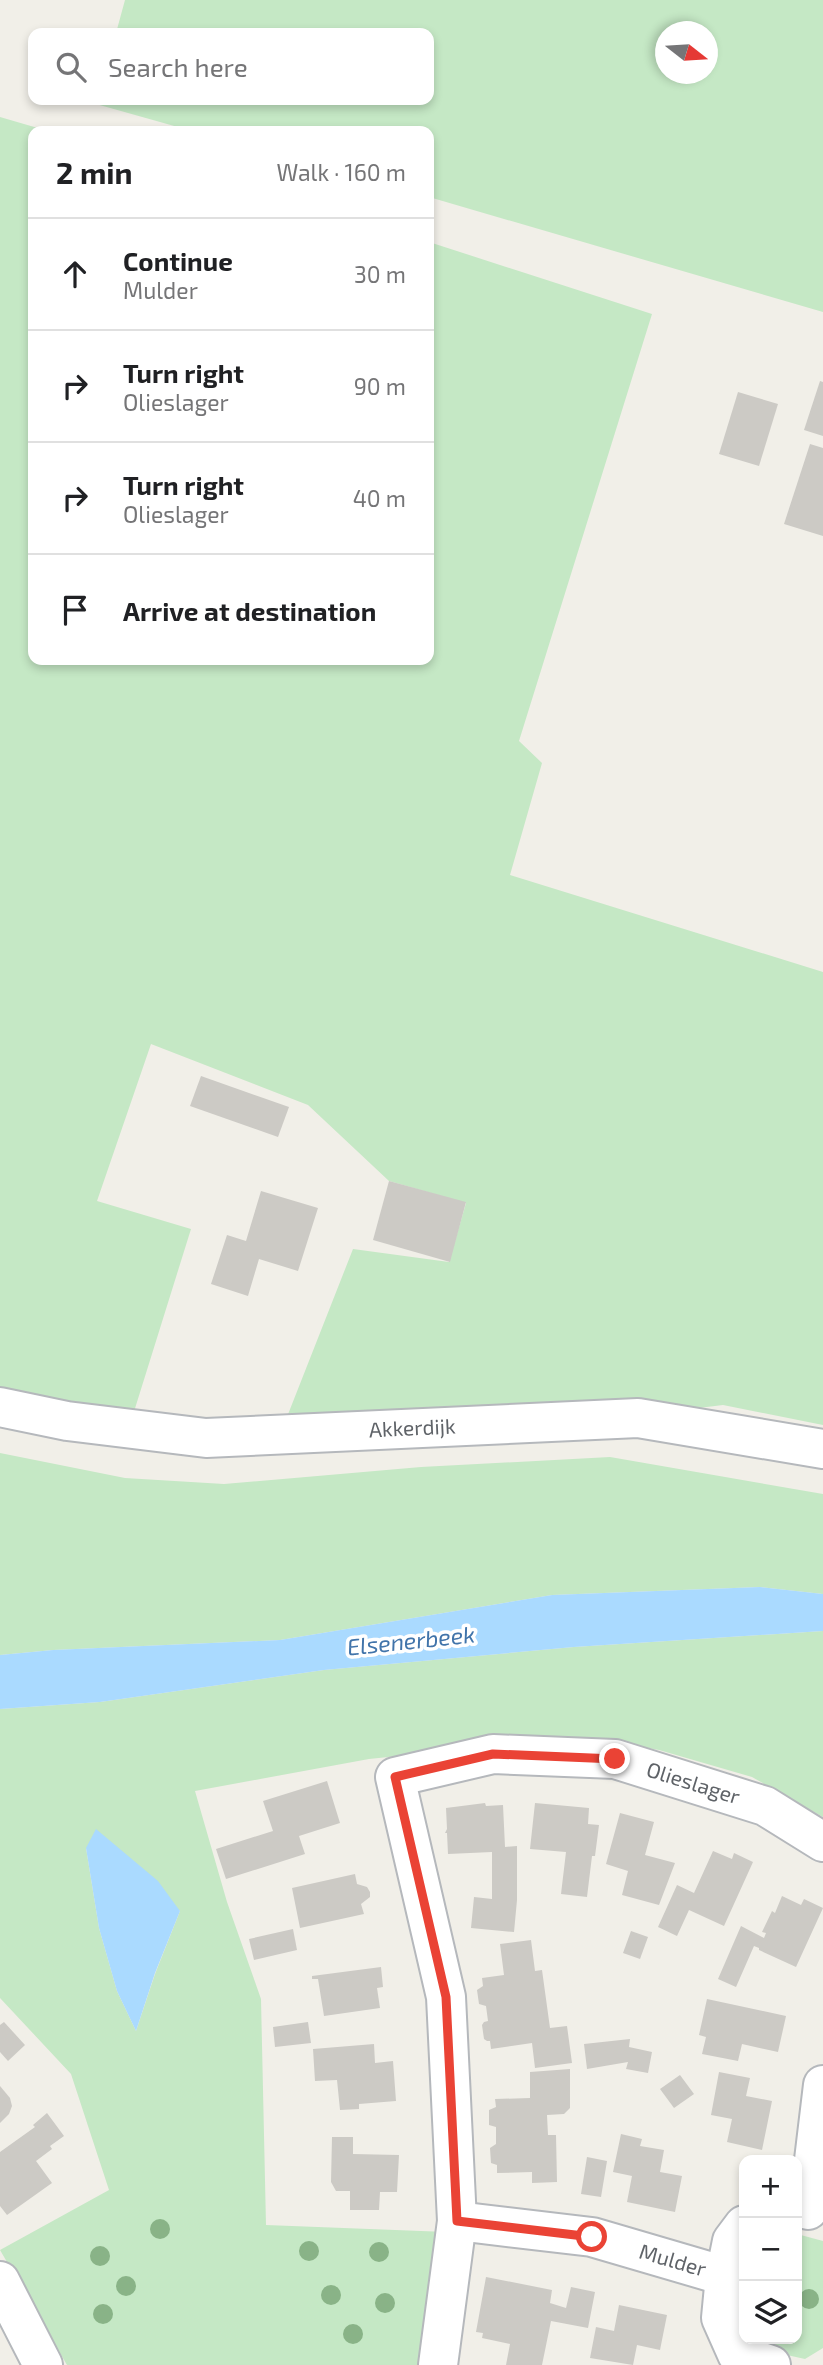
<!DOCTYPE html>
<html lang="en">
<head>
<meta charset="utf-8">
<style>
  :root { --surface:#fff; --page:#f2f2f2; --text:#202124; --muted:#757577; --line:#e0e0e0 }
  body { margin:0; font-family:"Exo 2",sans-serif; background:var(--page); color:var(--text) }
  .controls { position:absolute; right:21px; bottom:21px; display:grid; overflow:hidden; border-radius:14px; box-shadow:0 4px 10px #0003 }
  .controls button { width:63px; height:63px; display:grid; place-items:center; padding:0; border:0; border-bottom:2px solid var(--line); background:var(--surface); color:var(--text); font:35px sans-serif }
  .compass { position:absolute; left:655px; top:21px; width:63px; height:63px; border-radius:50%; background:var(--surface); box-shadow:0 4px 10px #0003; rotate:107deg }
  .stop { position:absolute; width:21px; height:21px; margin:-16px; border:5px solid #ea4335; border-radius:50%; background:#fff }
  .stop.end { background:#ea4335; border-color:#fff; box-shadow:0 2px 7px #0008 }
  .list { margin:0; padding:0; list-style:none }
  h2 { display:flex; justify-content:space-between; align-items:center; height:91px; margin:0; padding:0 28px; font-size:30px }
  h2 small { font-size:23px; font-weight:400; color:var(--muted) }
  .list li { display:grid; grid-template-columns:46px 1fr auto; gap:21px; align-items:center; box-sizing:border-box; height:112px; padding:0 28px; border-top:2px solid var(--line) }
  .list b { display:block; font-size:26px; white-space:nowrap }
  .list p { margin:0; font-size:23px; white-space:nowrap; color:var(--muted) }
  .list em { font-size:23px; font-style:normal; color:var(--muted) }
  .icon { flex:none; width:38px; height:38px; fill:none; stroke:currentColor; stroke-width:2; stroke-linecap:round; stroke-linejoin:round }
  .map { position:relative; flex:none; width:823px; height:2365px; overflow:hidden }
  .search { position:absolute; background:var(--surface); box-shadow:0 4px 10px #0003; left:28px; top:28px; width:406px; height:77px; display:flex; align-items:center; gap:18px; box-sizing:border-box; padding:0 24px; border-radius:14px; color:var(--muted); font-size:26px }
  .panel { position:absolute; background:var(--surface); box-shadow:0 4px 10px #0003; left:28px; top:126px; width:406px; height:539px; border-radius:14px }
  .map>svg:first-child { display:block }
</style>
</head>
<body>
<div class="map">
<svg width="823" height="2365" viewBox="0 0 823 2365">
  <rect width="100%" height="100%" fill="#f1efe8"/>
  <!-- green -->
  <g fill="#c5e8c5" fill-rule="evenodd">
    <path d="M125,0H823V312L429,197V131H192L96,104L97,100H429V33H116ZM666,32H708V74H666Z"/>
    <polygon points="0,117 48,131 33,131 33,660 429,660 429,242 652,314 519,741 542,763 510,875 823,972 823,1425 723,1405 658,1413 285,1422 353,1249 449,1262 466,1203 389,1181 308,1105 151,1044 97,1201 191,1229 132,1418 0,1392"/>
    <polygon points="0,1453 125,1478 224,1484 421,1467 610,1457 823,1494 823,1594 760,1587 552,1595 280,1640 53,1650 0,1655"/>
    <path d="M823,1631V1817L752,1777L659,1750L619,1743L513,1734L427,1753L369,1759L195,1791L227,1902L261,1999L266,2225L447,2232L418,2365H67L0,2250L109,2190L71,2074L0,1998V1709L100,1702L324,1670L574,1647ZM86,1848L180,1911L155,1974L136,2031L117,1991L99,1928Z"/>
    <polygon points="797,2234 823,2241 823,2348 805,2359 751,2347 736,2335 744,2249 744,2339 797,2339"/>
  </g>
  <!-- water -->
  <g fill="#aadaff">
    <polygon points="760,1587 823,1594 823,1631 574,1647 324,1670 100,1702 0,1709 0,1655 53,1650 280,1640 552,1595"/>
    <polygon points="96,1829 158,1881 180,1911 155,1973 136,2031 117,1991 99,1928 86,1848"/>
  </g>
  <!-- building -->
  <g fill="#cccac5">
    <polygon points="820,381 823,382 823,436 804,430"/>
    <polygon points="738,392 778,404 759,466 719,454"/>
    <polygon points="810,444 823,448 823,536 784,524"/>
    <polygon points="201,1076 289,1107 278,1137 190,1106"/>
    <polygon points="389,1181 466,1202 450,1262 373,1240"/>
    <polygon points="261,1191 318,1208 298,1271 259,1259 248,1296 211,1284 227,1235 246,1241"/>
    <polygon points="327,1781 340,1823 299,1836 305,1854 226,1879 216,1849 273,1831 263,1801"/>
    <polygon points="485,1803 486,1806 503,1805 505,1847 517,1846 517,1900 514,1932 471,1928 474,1897 492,1899 492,1852 448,1854 447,1833 445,1833 447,1829 446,1808"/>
    <polygon points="535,1803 589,1808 588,1824 599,1825 595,1856 592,1856 587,1897 561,1894 566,1852 530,1849"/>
    <polygon points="620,1813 654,1822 645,1855 675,1863 659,1905 622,1895 628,1871 606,1864"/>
    <polygon points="713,1851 732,1859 734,1853 753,1862 724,1926 689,1910 677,1936 658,1927 677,1885 694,1893"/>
    <polygon points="355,1874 357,1884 367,1887 370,1892 370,1897 361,1904 364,1914 300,1928 292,1888"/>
    <polygon points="782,1896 801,1905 804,1899 823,1908 796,1967 759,1950 759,1948 754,1946 736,1987 718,1979 741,1926 764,1938 766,1933 762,1932 772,1911 775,1913"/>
    <polygon points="293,1929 297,1950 254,1960 249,1939"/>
    <polygon points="631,1931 648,1937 640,1959 623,1953"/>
    <polygon points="531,1940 535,1971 542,1970 550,2028 567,2026 572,2063 535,2068 532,2043 491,2049 490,2041 487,2041 484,2039 482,2025 484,2022 488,2021 486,2006 479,2004 477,1990 483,1986 482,1978 504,1975 500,1944"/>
    <polygon points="381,1967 383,1987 377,1988 380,2008 324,2016 318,1979 312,1979 312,1976"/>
    <polygon points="707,1999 786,2016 778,2052 742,2044 738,2061 702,2054 706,2037 699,2035"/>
    <polygon points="4,2022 25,2045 8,2061 0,2052 0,2025"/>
    <polygon points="308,2022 311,2043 275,2047 273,2027"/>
    <polygon points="630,2039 629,2047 652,2052 648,2073 626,2069 628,2062 587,2069 584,2044"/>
    <polygon points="374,2044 375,2063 393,2061 396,2101 359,2104 359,2109 340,2110 337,2080 315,2081 313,2049"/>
    <polygon points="570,2069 570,2108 564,2114 547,2115 548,2135 556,2135 557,2182 532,2183 532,2172 497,2173 497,2165 491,2163 490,2148 496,2144 496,2127 489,2125 489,2110 496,2107 495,2099 530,2098 530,2072"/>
    <polygon points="719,2072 750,2078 746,2096 772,2101 762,2150 727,2142 732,2119 711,2115"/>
    <polygon points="680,2075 694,2094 674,2108 660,2089"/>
    <polygon points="0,2086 10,2098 12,2106 9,2114 0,2123"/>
    <polygon points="47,2113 64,2136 50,2146 52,2149 36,2161 52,2183 7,2215 0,2206 0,2152 35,2127 33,2125"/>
    <polygon points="621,2134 642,2139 640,2146 664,2150 660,2172 682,2176 675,2212 627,2202 632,2176 613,2172"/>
    <polygon points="332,2137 353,2137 353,2154 399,2155 397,2192 380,2192 379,2210 350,2210 350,2191 336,2191 331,2182"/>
    <polygon points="587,2157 607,2161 601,2197 581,2194"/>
    <polygon points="486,2277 552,2290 550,2303 566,2308 571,2287 595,2292 588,2328 551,2321 542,2365 506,2365 510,2344 482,2338 483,2333 476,2332"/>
    <polygon points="619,2305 667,2315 660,2350 637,2345 633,2365 590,2358 596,2327 614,2331"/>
  </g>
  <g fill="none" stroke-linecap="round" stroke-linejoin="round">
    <!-- minor casing -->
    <g stroke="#b5b8bc" stroke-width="42">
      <g id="minor">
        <path id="s1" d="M0,1407L67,1421L206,1438L638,1418L823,1449"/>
        <polyline points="808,2210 823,2085"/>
        <path id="s2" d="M457,2221L592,2237L725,2276"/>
        <polyline points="744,2225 732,2241 725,2276 721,2318 737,2354 771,2365"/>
        <polyline points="0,2281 43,2365"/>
        <path id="s3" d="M438,2365L457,2221L446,1997L395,1777L493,1754L615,1759L765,1806L823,1842"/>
      </g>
    </g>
    <!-- minor -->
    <use href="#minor" stroke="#fff" stroke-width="38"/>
  </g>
  <!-- trees -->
  <g fill="#89b387">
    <circle cx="160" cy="2229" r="10"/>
    <circle cx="309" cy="2251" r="10"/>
    <circle cx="379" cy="2252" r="10"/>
    <circle cx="100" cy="2256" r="10"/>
    <circle cx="126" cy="2286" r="10"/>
    <circle cx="331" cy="2295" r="10"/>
    <circle cx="809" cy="2299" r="10"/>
    <circle cx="385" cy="2303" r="10"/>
    <circle cx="103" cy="2314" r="10"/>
    <circle cx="353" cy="2334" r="10"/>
  </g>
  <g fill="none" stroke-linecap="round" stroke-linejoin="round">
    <!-- route -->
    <polyline stroke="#ea4335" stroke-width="9" points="592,2237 457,2221 446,1997 395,1777 493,1754 615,1759"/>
  </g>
  <g text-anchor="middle" stroke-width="7" stroke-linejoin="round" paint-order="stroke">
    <!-- street labels -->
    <g font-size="21" fill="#5f6368" stroke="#fff">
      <text dy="7" stroke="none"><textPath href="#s1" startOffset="415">Akkerdijk</textPath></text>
      <text dy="7" stroke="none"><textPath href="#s3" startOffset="900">Olieslager</textPath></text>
      <text dy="7" stroke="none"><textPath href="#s2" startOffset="220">Mulder</textPath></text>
    </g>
    <!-- water labels -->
    <g font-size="23" font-style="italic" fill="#4174aa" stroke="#fff">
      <text transform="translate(411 1641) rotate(-6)" y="8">Elsenerbeek</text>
    </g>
  </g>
</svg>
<div class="controls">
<button>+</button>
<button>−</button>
<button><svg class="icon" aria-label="layers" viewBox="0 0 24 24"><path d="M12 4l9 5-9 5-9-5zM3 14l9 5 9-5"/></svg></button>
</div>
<svg class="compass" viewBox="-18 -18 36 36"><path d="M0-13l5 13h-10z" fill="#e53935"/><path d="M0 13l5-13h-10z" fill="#757577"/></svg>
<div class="stop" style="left:592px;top:2237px"></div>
<div class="stop end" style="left:615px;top:1759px"></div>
<div class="search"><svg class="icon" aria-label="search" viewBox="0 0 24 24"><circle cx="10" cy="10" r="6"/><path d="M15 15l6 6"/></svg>Search here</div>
<section class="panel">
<h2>2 min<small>Walk · 160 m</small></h2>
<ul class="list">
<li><svg class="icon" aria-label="ahead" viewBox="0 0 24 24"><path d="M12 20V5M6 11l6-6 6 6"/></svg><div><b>Continue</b><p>Mulder</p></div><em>30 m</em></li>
<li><svg class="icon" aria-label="right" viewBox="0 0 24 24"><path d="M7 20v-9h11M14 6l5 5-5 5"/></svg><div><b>Turn right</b><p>Olieslager</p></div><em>90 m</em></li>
<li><svg class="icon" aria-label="right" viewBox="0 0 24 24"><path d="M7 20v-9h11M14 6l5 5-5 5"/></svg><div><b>Turn right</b><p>Olieslager</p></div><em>40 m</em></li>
<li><svg class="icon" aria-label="arrive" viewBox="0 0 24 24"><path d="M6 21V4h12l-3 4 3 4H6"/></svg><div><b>Arrive at destination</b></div></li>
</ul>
</section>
</div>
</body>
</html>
